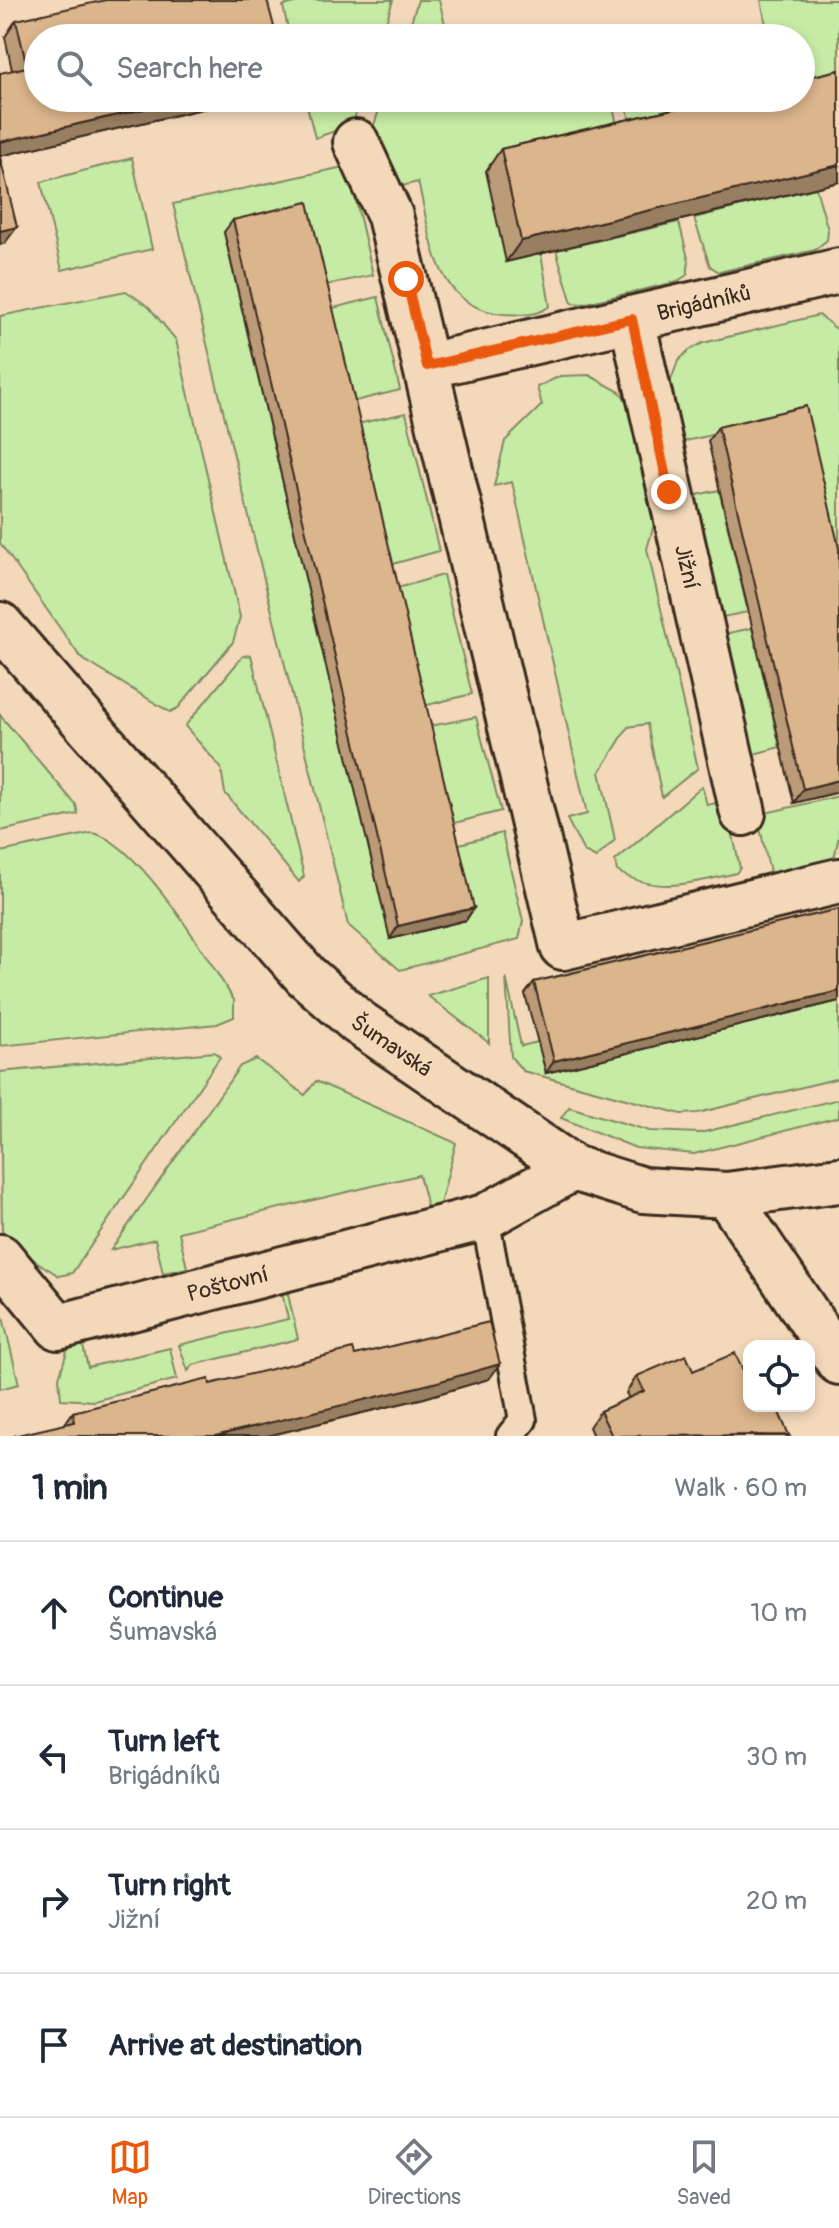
<!DOCTYPE html>
<html lang="en">
<head>
<meta charset="utf-8">
<style>
  :root { --surface:#fff; --page:#f2f2f3; --text:#1f2937; --muted:#747a83; --line:#e0e1e3; --accent:#ea580c }
  body { margin:0; font-family:Pangolin,sans-serif; background:var(--page); color:var(--text) }
  .controls { position:absolute; right:24px; bottom:24px; display:grid; overflow:hidden; border-radius:16px; box-shadow:0 4px 12px #0003 }
  .controls button { width:72px; height:72px; display:grid; place-items:center; padding:0; border:0; border-bottom:2px solid var(--line); background:var(--surface); color:var(--text); font:40px sans-serif }
  .stop { position:absolute; width:24px; height:24px; margin:-18px; border:6px solid #ea580c; border-radius:50%; background:#fff }
  .stop.end { background:#ea580c; border-color:#fff; box-shadow:0 2px 8px #0008 }
  .list { margin:0; padding:0; list-style:none }
  h2 { display:flex; justify-content:space-between; align-items:center; height:104px; margin:0; padding:0 32px; font-size:34px }
  h2 small { font-size:26px; font-weight:400; color:var(--muted) }
  .list li { display:grid; grid-template-columns:52px 1fr auto; gap:24px; align-items:center; box-sizing:border-box; height:144px; padding:0 32px; border-top:2px solid var(--line) }
  .list b { display:block; font-size:30px; white-space:nowrap }
  .list p { margin:0; font-size:26px; white-space:nowrap; color:var(--muted) }
  .list em { font-size:26px; font-style:normal; color:var(--muted) }
  .icon { flex:none; width:44px; height:44px; fill:none; stroke:currentColor; stroke-width:2; stroke-linecap:round; stroke-linejoin:round }
  .map { position:relative; flex:none; width:839px; height:1436px; overflow:hidden }
  .search { position:absolute; background:var(--surface); box-shadow:0 4px 12px #0003; left:24px; right:24px; top:24px; height:88px; display:flex; align-items:center; gap:20px; box-sizing:border-box; padding:0 28px; border-radius:44px; color:var(--muted); font-size:30px }
  .sheet { height:680px; background:var(--surface) }
  nav { display:flex; justify-content:space-around; align-items:center; box-sizing:border-box; height:112px; border-top:2px solid var(--line); background:var(--surface); font-size:22px; color:var(--muted) }
  nav a { display:grid; justify-items:center; gap:4px }
  nav .on { color:var(--accent) }
  .map>svg:first-child { display:block }
</style>
</head>
<body>
<div class="map">
<svg width="839" height="1436" viewBox="0 0 839 1436">
  <rect width="100%" height="100%" fill="#f3d9ba"/>
  <filter id="ink" filterUnits="userSpaceOnUse"><feTurbulence type="fractalNoise" baseFrequency=".0125" numOctaves="2"/><feDisplacementMap in="SourceGraphic" scale="16" xChannelSelector="R" yChannelSelector="G"/><feConvolveMatrix kernelMatrix="1 2 1 2 8 2 1 2 1" color-interpolation-filters="sRGB"/></filter>
  <g filter="url(#ink)">
    <!-- green -->
    <g fill="#c6eba5" stroke="#808a62" stroke-width="2">
      <polygon points="306,0 393,0 381,38 290,38 283,6"/>
      <polygon points="418,0 439,0 447,32 434,38 406,38"/>
      <polygon points="761,0 839,0 839,87 801,96 801,38 735,38 767,30"/>
      <polygon points="305,98 361,98 352,125 315,138"/>
      <path d="M383,98H463L464,102L482,98H611L620,138L506,261L541,254L550,306C535,317 522,315 504,314C433,308 432,237 418,182L386,190L374,125Z"/>
      <polygon points="625,98 792,98 631,126"/>
      <polygon points="132,158 152,249 62,270 41,182"/>
      <polygon points="348,166 373,275 316,287 224,233 390,938 466,920 448,847 502,833 523,921 519,939 400,970 348,925 173,204"/>
      <polygon points="816,188 828,230 827,240 815,250 719,272 710,266 694,218"/>
      <polygon points="679,222 689,262 687,275 676,282 582,304 572,303 556,250"/>
      <polygon points="126,291 149,307 176,340 240,617 233,642 178,708 170,712 81,658 0,543 0,316"/>
      <polygon points="378,297 400,390 343,404 321,311"/>
      <polygon points="819,315 839,331 839,584 800,415 672,444 667,391 678,361 689,350 703,343"/>
      <polygon points="589,375 620,392 635,412 659,507 647,549 698,768 662,797 647,724 628,727 600,772 615,840 596,858 584,852 567,819 587,814 512,482 494,486 505,441 542,405 537,387 560,376"/>
      <polygon points="406,413 439,551 382,567 348,426"/>
      <polygon points="719,490 748,612 712,619 683,498"/>
      <polygon points="443,575 472,694 415,708 387,591"/>
      <polygon points="752,628 780,747 743,757 715,636"/>
      <polygon points="251,655 304,876 299,882 225,793 221,768 185,726 243,656"/>
      <polygon points="0,715 76,805 78,814 0,831"/>
      <polygon points="476,717 501,811 443,826 420,728"/>
      <path d="M702,786L707,805L716,803L719,816L729,817L740,868L736,873C693,883 657,895 617,871L615,861Z"/>
      <polygon points="839,796 839,836 832,867 772,881 757,815"/>
      <path d="M92,833C138,840 209,961 234,1000V1017L217,1024L0,1046V852Z"/>
      <polygon points="506,977 521,1046 538,1042 546,1073 839,1001 839,1078 698,1113 681,1114 523,1071 511,1057"/>
      <polygon points="489,978 489,1043 428,996"/>
      <polygon points="214,1052 220,1057 72,1273 59,1276 28,1256 2,1232 0,1072"/>
      <polygon points="256,1059 305,1095 316,1081 456,1143 439,1208 428,1210 419,1175 179,1232 187,1268 163,1273 155,1239 111,1250 240,1066"/>
      <polygon points="839,1099 839,1117 694,1154 636,1148 561,1118 569,1107 650,1131 700,1133"/>
      <polygon points="279,1280 285,1281 298,1339 193,1365 188,1371 179,1345 288,1319"/>
      <polygon points="1,1309 19,1384 0,1389 0,1310"/>
      <polygon points="70,1341 82,1342 88,1367 170,1348 177,1379 94,1401 61,1399 59,1378"/>
    </g>
    <g fill="none" stroke-linecap="round" stroke-linejoin="round">
      <!-- service casing -->
      <g stroke="#3b2a1e" stroke-width="32">
        <polyline id="service" points="485,1217 523,1420 510,1436"/>
      </g>
      <!-- minor casing -->
      <g stroke="#3b2a1e" stroke-width="50">
        <g id="minor">
          <polyline points="356,142 390,216 563,947 839,881"/>
          <path id="s1" d="M632,319L743,813"/>
          <path id="s2" d="M427,366L839,271"/>
          <path id="s3" d="M0,625L306,976L358,1022L573,1168L643,1190L727,1195L839,1180"/>
          <polyline points="727,1195 839,1362"/>
          <path id="s4" d="M0,1257L58,1327L485,1217L573,1168"/>
        </g>
      </g>
      <!-- service -->
      <use href="#service" stroke="#f3d9ba" stroke-width="26"/>
      <!-- minor -->
      <use href="#minor" stroke="#f3d9ba" stroke-width="44"/>
    </g>
    <!-- wall -->
    <g fill="#bc9c78" stroke="#3b2a1e" stroke-width="2">
      <polygon points="16,20 249,98 0,156 12,70 5,37"/>
      <polygon points="839,70 839,182 506,262 486,171 501,149"/>
      <polygon points="233,220 474,908 466,920 390,939 224,232"/>
      <polygon points="718,427 839,548 839,792 794,803 708,441"/>
      <polygon points="839,909 839,1001 546,1073 525,994 534,982"/>
      <polygon points="355,1355 500,1364 489,1379 424,1398 267,1436 14,1436 64,1425 73,1412"/>
      <polygon points="693,1371 749,1406 789,1436 593,1436 589,1427 600,1411 629,1398 626,1393 637,1376"/>
    </g>
    <!-- shaded-wall -->
    <g fill="#997f62" stroke="#3b2a1e" stroke-width="2">
      <polygon points="191,98 249,98 0,156 0,142"/>
      <polygon points="839,165 839,182 506,262 521,241"/>
      <polygon points="17,227 5,243 0,245 0,231"/>
      <polygon points="839,780 839,792 794,803 803,789"/>
      <polygon points="474,908 466,920 390,939 398,926"/>
      <polygon points="839,991 839,1001 546,1073 554,1061"/>
      <polygon points="500,1364 489,1379 424,1398 267,1436 215,1436"/>
    </g>
    <!-- building -->
    <g fill="#dbb58c" stroke="#3b2a1e" stroke-width="2">
      <polygon points="106,0 267,0 277,38 38,38 38,98 191,98 0,142 0,73 27,67 16,20"/>
      <polygon points="839,70 839,165 521,241 501,149 720,98 801,98 801,79"/>
      <polygon points="0,157 17,227 0,231"/>
      <polygon points="308,202 474,908 398,926 233,220"/>
      <polygon points="806,406 839,548 839,780 803,789 718,427"/>
      <polygon points="839,909 839,991 554,1061 534,982"/>
      <polygon points="489,1322 500,1364 434,1383 215,1436 14,1436 74,1422 73,1412 209,1379 210,1384 353,1349 355,1355"/>
      <polygon points="735,1353 749,1384 749,1406 776,1406 789,1435 612,1436 600,1411 644,1391 637,1376 686,1355 693,1371"/>
    </g>
  </g>
  <g fill="none" stroke-linecap="round" stroke-linejoin="round" filter="url(#ink)">
    <!-- route -->
    <polyline stroke="#ea580c" stroke-width="10" points="406,279 427,366 632,319 669,492"/>
  </g>
  <g text-anchor="middle" stroke-width="6" stroke-linejoin="round" paint-order="stroke">
    <!-- street labels -->
    <g font-size="22" fill="#3b2a1e" stroke="#f3d9ba">
      <text dy="8" stroke="none"><textPath href="#s2" startOffset="284">Brigádníků</textPath></text>
      <text dy="8" stroke="none"><textPath href="#s1" startOffset="254">Jižní</textPath></text>
      <text dy="8" stroke="none"><textPath href="#s3" startOffset="576">Šumavská</textPath></text>
      <text dy="8" stroke="none"><textPath href="#s4" startOffset="266">Poštovní</textPath></text>
    </g>
  </g>
</svg>
<div class="controls">
<button><svg class="icon" aria-label="locate" viewBox="0 0 24 24"><circle cx="12" cy="12" r="6"/><path d="M12 2v4M12 18v4M2 12h4M18 12h4"/></svg></button>
</div>
<div class="stop" style="left:406px;top:279px"></div>
<div class="stop end" style="left:669px;top:492px"></div>
<div class="search"><svg class="icon" aria-label="search" viewBox="0 0 24 24"><circle cx="10" cy="10" r="6"/><path d="M15 15l6 6"/></svg>Search here</div>
</div>
<section class="sheet">
<h2>1 min<small>Walk · 60 m</small></h2>
<ul class="list">
<li><svg class="icon" aria-label="ahead" viewBox="0 0 24 24"><path d="M12 20V5M6 11l6-6 6 6"/></svg><div><b>Continue</b><p>Šumavská</p></div><em>10 m</em></li>
<li><svg class="icon" aria-label="left" viewBox="0 0 24 24"><path d="M17 20v-9H6M10 6l-5 5 5 5"/></svg><div><b>Turn left</b><p>Brigádníků</p></div><em>30 m</em></li>
<li><svg class="icon" aria-label="right" viewBox="0 0 24 24"><path d="M7 20v-9h11M14 6l5 5-5 5"/></svg><div><b>Turn right</b><p>Jižní</p></div><em>20 m</em></li>
<li><svg class="icon" aria-label="arrive" viewBox="0 0 24 24"><path d="M6 21V4h12l-3 4 3 4H6"/></svg><div><b>Arrive at destination</b></div></li>
</ul>
</section>
<nav>
<a class="on"><svg class="icon" aria-label="map" viewBox="0 0 24 24"><path d="M3 6l6-2 6 2 6-2v14l-6 2-6-2-6 2zM9 4v14M15 6v14"/></svg>Map</a>
<a><svg class="icon" aria-label="directions" viewBox="0 0 24 24"><path d="M12 3l9 9-9 9-9-9zM9 14v-3h6M13 9l2 2-2 2"/></svg>Directions</a>
<a><svg class="icon" aria-label="saved" viewBox="0 0 24 24"><path d="M7 4h10v16l-5-4-5 4z"/></svg>Saved</a>
</nav>
</body>
</html>
